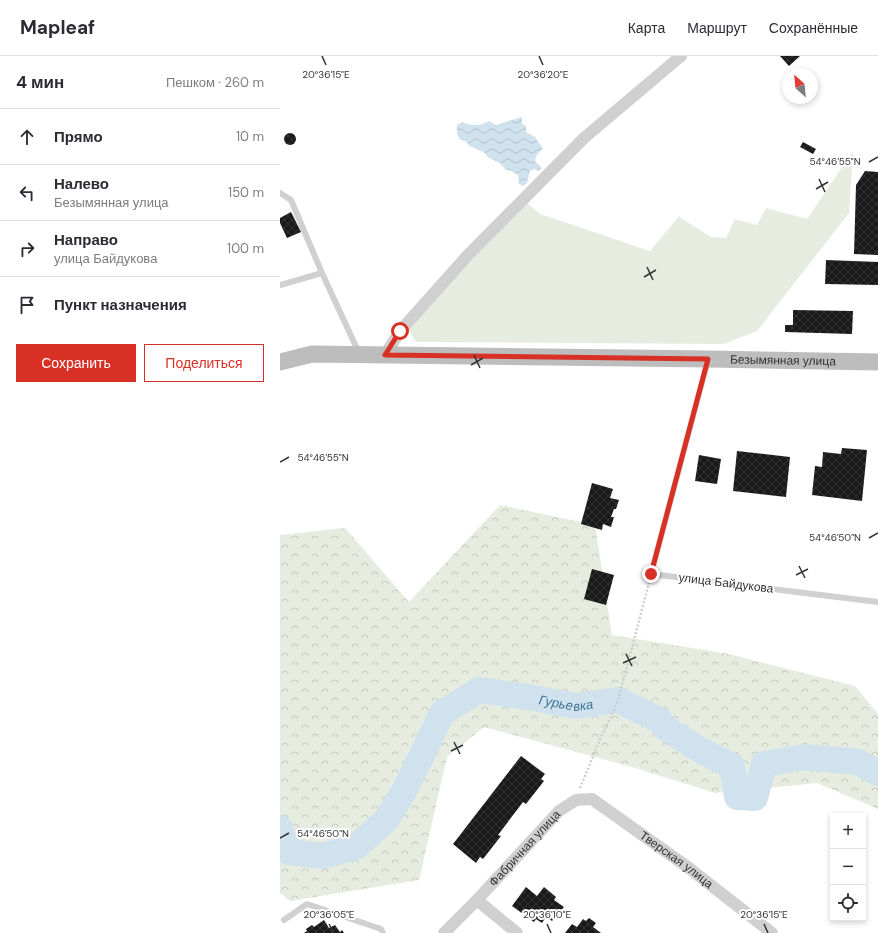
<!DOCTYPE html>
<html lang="ru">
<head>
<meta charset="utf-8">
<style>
  :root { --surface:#fff; --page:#f2f2f3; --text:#2b2b33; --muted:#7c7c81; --line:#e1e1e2; --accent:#d93025 }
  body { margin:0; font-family:"DM Sans",sans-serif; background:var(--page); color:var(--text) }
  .controls { position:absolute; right:12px; bottom:12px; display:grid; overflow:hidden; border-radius:0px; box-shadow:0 2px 6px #0003 }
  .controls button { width:36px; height:36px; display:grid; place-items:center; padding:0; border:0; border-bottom:1px solid var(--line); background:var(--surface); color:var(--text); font:20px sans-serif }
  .compass { position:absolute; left:502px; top:12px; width:36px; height:36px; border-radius:50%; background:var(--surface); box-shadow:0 2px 6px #0003; rotate:333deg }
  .stop { position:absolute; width:12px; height:12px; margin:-9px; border:3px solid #d93025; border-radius:50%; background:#fff }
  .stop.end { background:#d93025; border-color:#fff; box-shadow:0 1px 4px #0008 }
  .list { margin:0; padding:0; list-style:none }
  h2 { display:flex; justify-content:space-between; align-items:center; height:52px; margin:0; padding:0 16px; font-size:17px }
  h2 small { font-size:13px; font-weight:400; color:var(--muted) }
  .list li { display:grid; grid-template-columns:26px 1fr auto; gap:12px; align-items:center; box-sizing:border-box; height:56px; padding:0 16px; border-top:1px solid var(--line) }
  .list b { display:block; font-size:15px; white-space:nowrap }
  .list p { margin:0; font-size:13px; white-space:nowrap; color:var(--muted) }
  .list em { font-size:13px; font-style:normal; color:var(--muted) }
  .actions { display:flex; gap:8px; padding:12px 16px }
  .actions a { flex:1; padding:9px 0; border:1px solid var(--accent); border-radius:0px; text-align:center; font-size:14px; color:var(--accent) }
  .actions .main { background:var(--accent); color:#fff }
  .icon { flex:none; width:22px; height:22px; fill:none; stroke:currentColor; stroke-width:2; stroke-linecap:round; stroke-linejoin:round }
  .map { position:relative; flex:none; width:598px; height:877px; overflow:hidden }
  header { display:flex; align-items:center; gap:24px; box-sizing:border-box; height:56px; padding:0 20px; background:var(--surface); border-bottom:1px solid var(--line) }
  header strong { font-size:19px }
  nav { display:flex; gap:22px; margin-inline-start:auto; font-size:14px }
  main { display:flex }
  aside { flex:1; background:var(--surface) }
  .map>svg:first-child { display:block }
</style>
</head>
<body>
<header>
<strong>Mapleaf</strong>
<nav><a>Карта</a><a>Маршрут</a><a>Сохранённые</a></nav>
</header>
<main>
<aside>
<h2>4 мин<small>Пешком · 260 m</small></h2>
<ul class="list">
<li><svg class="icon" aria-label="ahead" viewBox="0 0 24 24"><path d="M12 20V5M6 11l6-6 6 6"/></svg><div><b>Прямо</b></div><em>10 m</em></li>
<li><svg class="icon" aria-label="left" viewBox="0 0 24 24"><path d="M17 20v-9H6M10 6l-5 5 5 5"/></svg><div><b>Налево</b><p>Безымянная улица</p></div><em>150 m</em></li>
<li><svg class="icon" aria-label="right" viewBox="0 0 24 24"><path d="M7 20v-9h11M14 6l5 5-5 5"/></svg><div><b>Направо</b><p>улица Байдукова</p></div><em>100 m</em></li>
<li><svg class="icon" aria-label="arrive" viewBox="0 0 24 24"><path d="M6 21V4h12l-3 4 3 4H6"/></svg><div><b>Пункт назначения</b></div></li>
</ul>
<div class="actions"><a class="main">Сохранить</a><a>Поделиться</a></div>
</aside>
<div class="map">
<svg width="598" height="877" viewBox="0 0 598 877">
  <defs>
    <pattern id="forest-crowns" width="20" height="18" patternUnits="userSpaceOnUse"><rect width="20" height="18" fill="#e6ecdf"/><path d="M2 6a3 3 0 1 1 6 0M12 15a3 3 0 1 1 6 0" fill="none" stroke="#c6cbc0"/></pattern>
    <pattern id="water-waves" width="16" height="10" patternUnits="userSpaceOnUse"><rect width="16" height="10" fill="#cfe2ee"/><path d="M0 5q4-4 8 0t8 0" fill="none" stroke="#b2c2cd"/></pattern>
    <pattern id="building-cross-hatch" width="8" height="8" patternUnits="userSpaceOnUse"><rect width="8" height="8" fill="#1a1a1a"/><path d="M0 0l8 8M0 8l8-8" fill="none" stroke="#333"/></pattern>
  </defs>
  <rect width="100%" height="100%" fill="#fff"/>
  <!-- green -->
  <polygon fill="#e6ecdf" points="573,95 569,157 477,275 444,288 136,286 129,274 130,267 247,147 260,158 370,195 399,160 402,163 431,181 446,182 455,163 477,169 486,152 527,163"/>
  <!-- forest -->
  <polygon fill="url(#forest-crowns)" points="220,449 315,469 332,579 449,598 575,630 598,658 598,753 537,727 435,737 352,711 204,671 167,701 139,824 10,845 0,837 0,479 65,472 129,546"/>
  <!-- water -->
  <path fill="url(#water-waves)" d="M242,61V68L246,70V76L255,81L263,92L256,100L255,105L262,112L258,115L255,113L250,115L247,127L243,130L239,128L238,119L232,115L225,113L220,107L208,101L204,96L189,90L187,86L180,83L177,78V69L182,66C190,70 202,70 209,65L216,69L235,63Z"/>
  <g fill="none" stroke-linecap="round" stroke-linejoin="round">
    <!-- river -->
    <path stroke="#cfe2ee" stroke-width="26" id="s1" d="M0,772L9,796L44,800L77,790L106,764L123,737L144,695L162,657L199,634L242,640L296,650L338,644L379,664L387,673L422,695L452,710L457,741L475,742L484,708L525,701L578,706L598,717"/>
  </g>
  <!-- building -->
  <g fill="url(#building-cross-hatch)">
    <polygon points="500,0 520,0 509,10"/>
    <circle cx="10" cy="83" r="6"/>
    <polygon points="523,86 536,93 533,98 520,91"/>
    <polygon points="585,115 598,116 598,199 574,198 576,129"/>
    <polygon points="11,156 21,176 7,182 0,167 0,162"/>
    <polygon points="546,204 598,206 598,229 545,228"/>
    <polygon points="513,254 573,255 572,278 505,276 505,269 513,269"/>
    <polygon points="562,392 587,394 582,445 532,439 535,410 542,411 543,396 561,398"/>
    <polygon points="457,395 510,401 506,441 453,435"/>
    <polygon points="419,399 441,403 437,428 415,425"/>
    <polygon points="312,427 333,433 330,442 339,444 336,453 334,453 331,461 334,461 331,471 323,468 322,474 301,468"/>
    <polygon points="312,513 334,519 326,549 304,543"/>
    <polygon points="241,700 265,718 261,723 264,725 246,748 243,746 218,779 221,780 203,803 200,801 196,807 173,788"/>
    <polygon points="246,831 257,840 264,831 276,841 274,844 284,851 272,865 266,861 262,867 256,863 254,866 232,850"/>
    <polygon points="309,862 316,867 313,871 321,877 285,877 292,868 297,871 303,863 306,865"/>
    <polygon points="44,864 49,872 55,869 60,876 62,874 64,877 24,877 27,875 26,873 32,869 34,871"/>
  </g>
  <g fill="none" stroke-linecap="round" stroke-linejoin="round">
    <!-- path -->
    <polyline stroke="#cdcdcd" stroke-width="2.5" stroke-dasharray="2 2" stroke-linecap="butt" points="300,732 321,681 334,654 338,644 369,527"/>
    <!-- service -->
    <g stroke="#d0d0d0" stroke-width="6">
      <polyline points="0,137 11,144 42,217"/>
      <polyline points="0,229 42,217 79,297"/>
      <polyline points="428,304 371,518 598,546"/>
      <polyline points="4,864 27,848 101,873 103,877"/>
    </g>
    <!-- minor -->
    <g stroke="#d0d0d0" stroke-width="12">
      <polyline points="105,299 120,275 188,199 304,82 401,0"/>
      <polyline points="197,844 237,877"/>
      <path id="s2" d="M164,877L197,844L279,755L296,744L312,743L409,812L492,877"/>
    </g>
    <!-- secondary -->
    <path stroke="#bdbdbd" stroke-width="17" id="s3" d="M0,306L32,298L428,303L598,306"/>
  </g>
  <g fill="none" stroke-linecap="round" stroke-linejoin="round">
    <!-- route -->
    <polyline stroke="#d93025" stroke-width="5" points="120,275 105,299 428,303 371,518"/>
  </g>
  <!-- ticks -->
  <path fill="none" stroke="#333" stroke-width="1.5" d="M42,0L46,9M259,0L263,9M589,106L598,101M539,123L545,136M536,133L548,126M367,211L373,224M364,221L376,214M194,299L200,312M191,309L203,302M0,406L9,401M589,482L598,477M519,510L525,522M516,519L528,513M346,598L352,610M343,607L356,601M174,686L180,698M171,695L183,689M0,782L9,777M49,868L54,877M267,868L271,877M484,868L488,877"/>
  <g text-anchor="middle" stroke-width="4" stroke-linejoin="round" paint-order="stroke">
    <!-- street labels -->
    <g font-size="12" fill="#333" stroke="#fff">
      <text dy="4" stroke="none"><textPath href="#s3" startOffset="504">Безымянная улица</textPath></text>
      <text transform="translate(446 527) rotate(7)" y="4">улица Байдукова</text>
      <text dy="4" stroke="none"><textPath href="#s2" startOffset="117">Фабричная улица</textPath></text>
      <text dy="4" stroke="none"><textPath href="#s2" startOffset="308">Тверская улица</textPath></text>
    </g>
    <!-- water labels -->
    <g font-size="13" font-style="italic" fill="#3f7597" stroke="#fff">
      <text dy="5" stroke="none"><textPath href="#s1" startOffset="387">Гурьевка</textPath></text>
    </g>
  </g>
  <g font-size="10" text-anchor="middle" fill="#333" stroke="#fff" stroke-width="4" stroke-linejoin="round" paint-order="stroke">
    <text x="46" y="22">20°36'15"E</text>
    <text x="263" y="22">20°36'20"E</text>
    <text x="555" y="109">54°46'55"N</text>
    <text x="43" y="405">54°46'55"N</text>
    <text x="555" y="485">54°46'50"N</text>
    <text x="43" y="781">54°46'50"N</text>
    <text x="49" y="862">20°36'05"E</text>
    <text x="267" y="862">20°36'10"E</text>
    <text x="484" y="862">20°36'15"E</text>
  </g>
</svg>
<div class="controls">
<button>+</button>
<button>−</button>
<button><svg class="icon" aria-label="locate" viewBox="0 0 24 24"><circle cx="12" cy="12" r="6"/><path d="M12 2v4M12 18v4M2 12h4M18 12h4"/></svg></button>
</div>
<svg class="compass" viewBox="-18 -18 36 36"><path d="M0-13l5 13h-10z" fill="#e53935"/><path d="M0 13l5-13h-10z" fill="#7c7c81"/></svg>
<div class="stop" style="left:120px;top:275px"></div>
<div class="stop end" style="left:371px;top:518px"></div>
</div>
</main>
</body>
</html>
